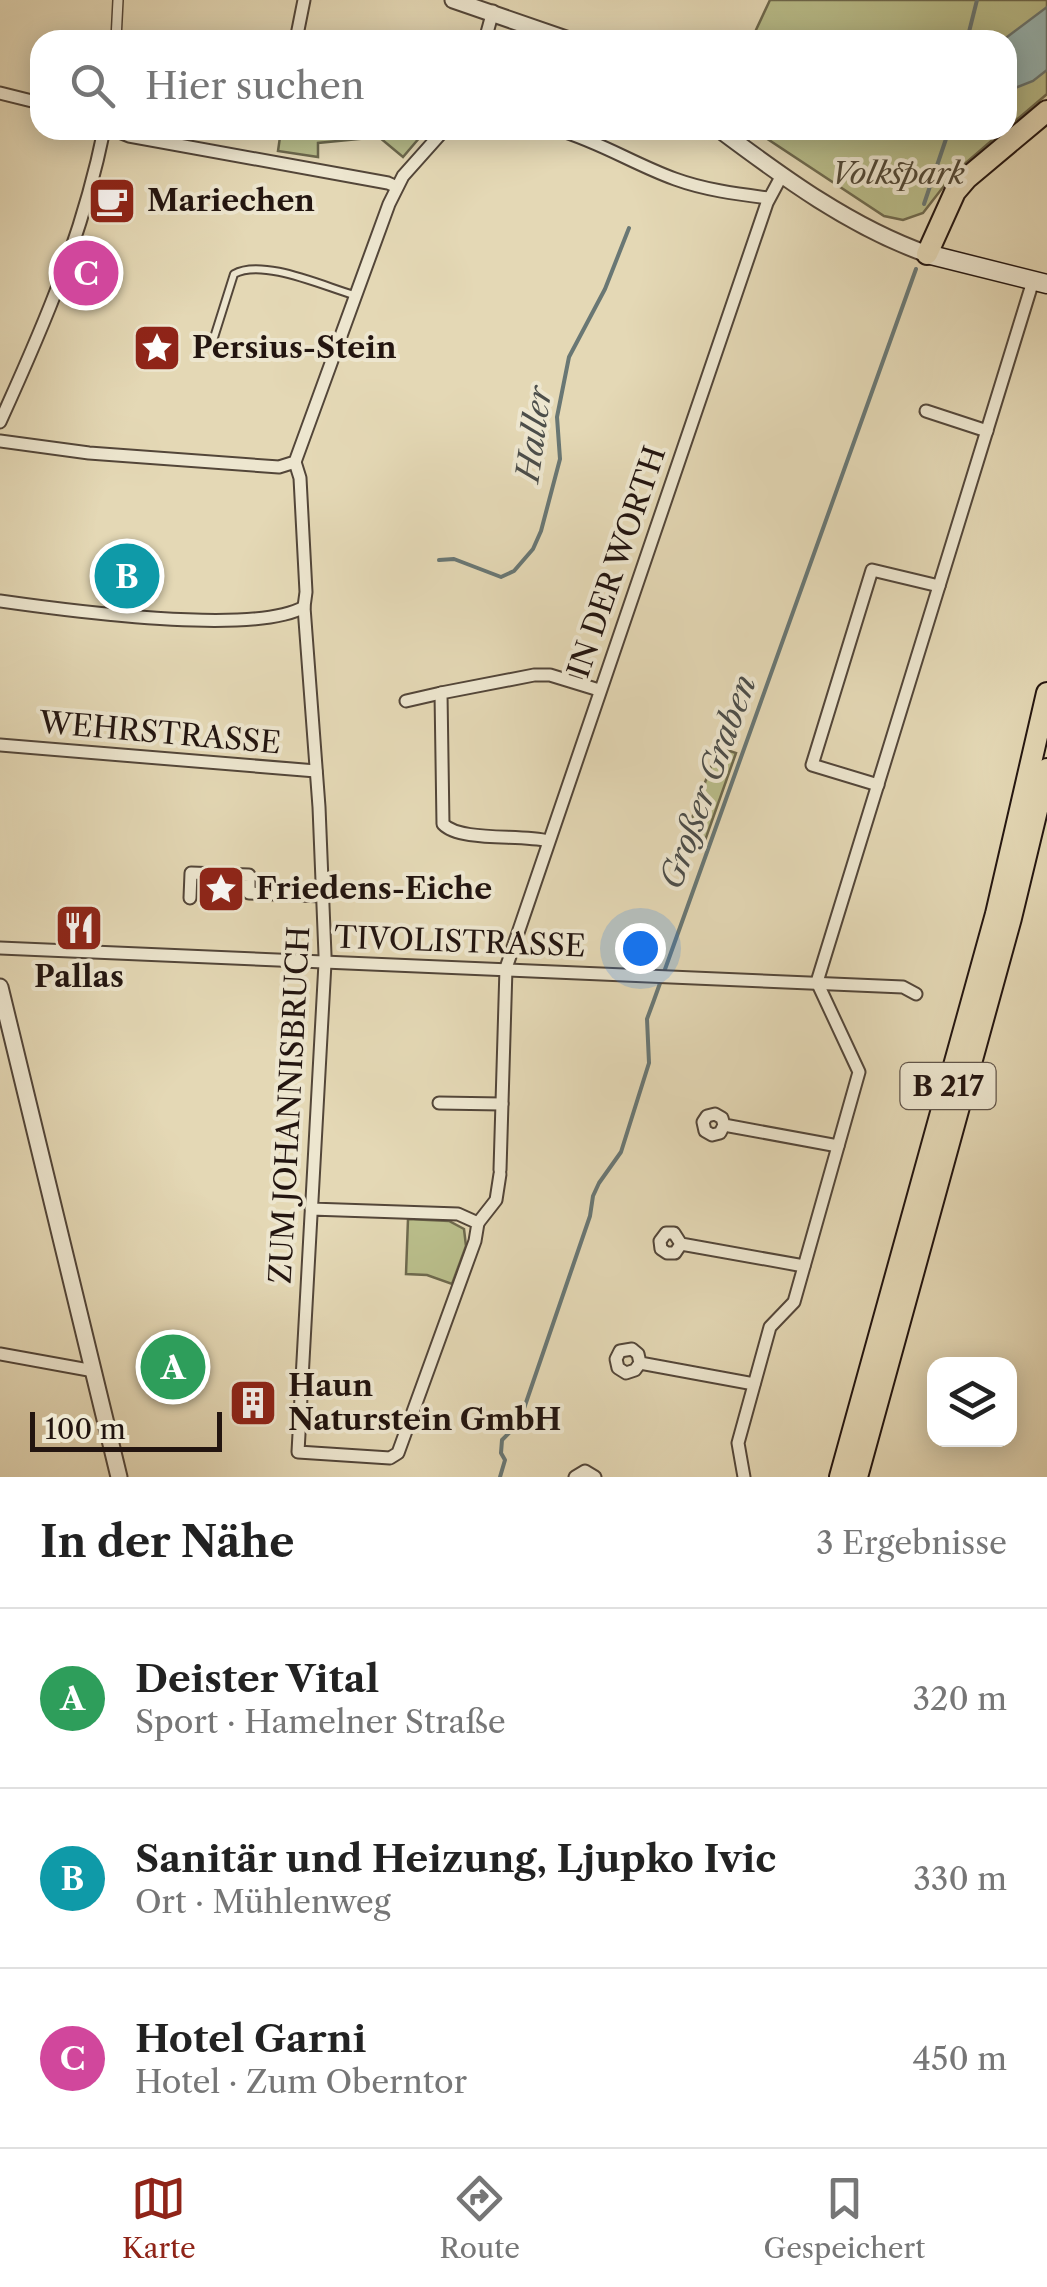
<!DOCTYPE html>
<html lang="de">
<head>
<meta charset="utf-8">
<style>
  :root { --surface:#fff; --page:#f6f6f6; --text:#222; --muted:#767676; --line:#e0e0e0; --accent:#8f2418 }
  body { margin:0; font-family:"Libre Caslon Text",serif; background:var(--page); color:var(--text) }
  .controls { position:absolute; right:30px; bottom:30px; display:grid; overflow:hidden; border-radius:20px; box-shadow:0 5px 25px #0003 }
  .controls button { width:90px; height:90px; display:grid; place-items:center; padding:0; border:0; border-bottom:2px solid var(--line); background:var(--surface); color:var(--text); font:50px sans-serif }
  .scale { position:absolute; left:30px; bottom:25px; width:192px; box-sizing:border-box; padding-left:10px; border:5px solid #231510; border-top:0; font-size:28px; line-height:35px; white-space:nowrap; color:#231510; -webkit-text-stroke:8px #ede6cf; paint-order:stroke }
  .you { position:absolute; left:640px; top:948px; width:35px; height:35px; margin:-25px; border:8px solid #fff; border-radius:50%; background:#1a73e8; box-shadow:0 0 0 15px #1a73e833 }
  .badge { display:grid; place-items:center; width:65px; height:65px; border-radius:50%; background:var(--accent); color:#fff; font-size:32px; font-weight:700 }
  .pin { position:absolute; translate:-50% -50%; border:5px solid #fff; box-shadow:0 2px 10px #0006 }
  .list { margin:0; padding:0; list-style:none }
  h2 { display:flex; justify-content:space-between; align-items:center; height:130px; margin:0; padding:0 40px; font-size:42px }
  h2 small { font-size:32px; font-weight:400; color:var(--muted) }
  .list li { display:grid; grid-template-columns:65px 1fr auto; gap:30px; align-items:center; box-sizing:border-box; height:180px; padding:0 40px; border-top:2px solid var(--line) }
  .list b { display:block; font-size:38px; white-space:nowrap }
  .list p { margin:0; font-size:32px; white-space:nowrap; color:var(--muted) }
  .list em { font-size:32px; font-style:normal; color:var(--muted) }
  .icon { flex:none; width:55px; height:55px; fill:none; stroke:currentColor; stroke-width:2; stroke-linecap:round; stroke-linejoin:round }
  .map { position:relative; flex:none; width:1047px; height:1477px; overflow:hidden }
  .search { position:absolute; background:var(--surface); box-shadow:0 5px 25px #0003; left:30px; right:30px; top:30px; height:110px; display:flex; align-items:center; gap:25px; box-sizing:border-box; padding:0 35px; border-radius:30px; color:var(--muted); font-size:38px }
  .sheet { height:670px; background:var(--surface) }
  nav { display:flex; justify-content:space-around; align-items:center; box-sizing:border-box; height:140px; border-top:2px solid var(--line); background:var(--surface); font-size:28px; color:var(--muted) }
  nav a { display:grid; justify-items:center; gap:5px }
  nav .on { color:var(--accent) }
  .map>svg:first-child { display:block }
</style>
</head>
<body>
<div class="map">
<svg width="1047" height="1477" viewBox="0 0 1047 1477">
  <rect width="100%" height="100%" fill="#e4d8b5"/>
  <filter id="stains"><feTurbulence type="fractalNoise" baseFrequency=".002" numOctaves="4"/><feColorMatrix values="0 0 0 0 .2 0 0 0 0 .09 0 0 0 0 .02 0 0 0 .5 -.17"/></filter>
  <radialGradient id="worn" r=".72"><stop offset=".6" stop-color="#630" stop-opacity="0"/><stop offset="1" stop-color="#630" stop-opacity=".3"/></radialGradient>
  <!-- green -->
  <g fill="#b9bd8a" stroke="#6e694d" stroke-width="2.5">
    <polygon points="770,0 1047,0 1047,94 1007,128 1007,40 767,40 755,32"/>
    <polygon points="281,130 426,130 403,157 379,137 318,143 318,157 278,151"/>
    <polygon points="770,130 1004,130 954,173 923,213 903,220 884,216 766,138"/>
    <polygon points="718,747 736,753 702,849 681,848"/>
    <polygon points="408,1219 449,1221 464,1229 466,1246 452,1284 427,1275 406,1274"/>
  </g>
  <!-- water -->
  <polygon fill="#98b8b6" stroke="#697774" stroke-width="2.5" points="1047,7 1047,70 1033,81 1007,91 1007,40 1003,40"/>
  <g fill="none" stroke-linecap="round" stroke-linejoin="round">
    <!-- stream -->
    <g stroke="#697774" stroke-width="4">
      <polyline points="967,40 977,0"/>
      <polyline points="924,204 949,130"/>
      <polyline points="439,560 454,559 501,577 514,571 533,549 541,531 560,459 557,417 569,357 605,289 629,228"/>
      <polyline points="500,1477 505,1460 501,1453 502,1440 519,1423 590,1216 593,1196 599,1183 621,1152 649,1063 647,1019 654,1000 916,269"/>
    </g>
    <!-- service casing -->
    <g stroke="#534639" stroke-width="10">
      <path id="service" d="M211,347L234,274C262,258 323,286 354,295"/>
    </g>
    <!-- pedestrian casing -->
    <g stroke="#534639" stroke-width="12">
      <polyline id="pedestrian" points="116,40 118,0"/>
    </g>
    <!-- minor casing -->
    <g stroke="#534639" stroke-width="15">
      <g id="minor">
        <polyline points="296,40 304,0"/>
        <polyline points="485,40 493,11"/>
        <polyline points="0,93 40,103"/>
        <polyline points="114,130 129,136 388,183 397,187"/>
        <path d="M559,130C600,142 636,165 675,179C705,190 737,194 768,198"/>
        <polyline points="926,411 987,431"/>
        <path d="M0,422C45,323 82,237 104,130"/>
        <polyline points="0,441 89,453 279,467 295,462 389,204 403,176 444,130"/>
        <polyline points="295,462 300,478 306,592 304,607 319,807 325,955 325,963 312,1200 311,1215 298,1452 390,1458 398,1453 475,1241 478,1223 458,1214 311,1209"/>
        <path d="M0,601C63,610 253,636 304,607"/>
        <polyline points="406,701 441,693"/>
        <polyline points="0,745 316,771"/>
        <polyline points="878,785 812,765 872,570 939,586"/>
        <path d="M548,841C521,834 460,842 443,824L441,693L534,675H550L599,690"/>
        <polyline points="190,898 191,873 249,875 249,893 323,896"/>
        <polyline points="0,948 903,987 916,994"/>
        <polyline points="817,982 1033,281"/>
        <polyline points="439,1103 502,1104"/>
        <polyline points="724,1125 720,1133 712,1135 705,1131 703,1122 707,1116 715,1114 722,1118 724,1125 838,1146"/>
        <polyline points="500,1170 506,968 767,203 782,175"/>
        <polyline points="478,1223 496,1200 500,1174"/>
        <polyline points="681,1244 675,1253 667,1253 661,1249 660,1241 666,1233 674,1233 681,1244 804,1266"/>
        <polyline points="0,1354 94,1371"/>
        <polyline points="640,1363 635,1370 626,1373 618,1368 616,1359 620,1351 632,1349 638,1354 640,1363 754,1384"/>
        <polyline points="575,1477 585,1471 595,1477"/>
        <polyline points="744,1477 738,1443 770,1327 794,1302 859,1072 817,982"/>
      </g>
    </g>
    <!-- tertiary casing -->
    <g stroke="#534639" stroke-width="19">
      <g id="tertiary">
        <polyline points="453,0 569,40"/>
        <path d="M720,130C784,178 851,227 927,254"/>
        <polyline points="0,987 119,1477"/>
      </g>
    </g>
    <!-- secondary casing -->
    <g stroke="#231510" stroke-width="21">
      <polyline id="secondary" points="927,254 1047,284"/>
    </g>
    <!-- trunk casing -->
    <g stroke="#231510" stroke-width="24">
      <g id="trunk">
        <polyline points="927,254 955,192 967,178 1047,111"/>
        <polyline points="840,1477 996,914 1047,693"/>
        <polyline points="857,1477 1011,918 1047,769"/>
      </g>
    </g>
    <!-- service -->
    <use href="#service" stroke="#ede6cf" stroke-width="6"/>
    <!-- pedestrian -->
    <use href="#pedestrian" stroke="#ede6cf" stroke-width="9"/>
    <!-- minor -->
    <use href="#minor" stroke="#ede6cf" stroke-width="11"/>
    <!-- tertiary -->
    <use href="#tertiary" stroke="#ede6cf" stroke-width="15"/>
    <!-- secondary -->
    <use href="#secondary" stroke="#ede6cf" stroke-width="18"/>
    <!-- trunk -->
    <use href="#trunk" stroke="#e4d8b5" stroke-width="20"/>
  </g>
  <!-- icons -->
  <defs>
    <g id="cafe-square" transform="scale(2.5)"><rect x="-9" y="-9" width="18" height="18" rx="4" fill="#8f2418" stroke="#ede6cf"/><path d="M-5.5-4.5H6V0H3Q3 3.5 0 3.5H-2.5Q-5.5 3.5-5.5 0ZM3-3.2v2h1.7v-2ZM-6 4.5H4V6H-6Z" fill="#fff"/></g>
    <g id="sight-square" transform="scale(2.5)"><rect x="-9" y="-9" width="18" height="18" rx="4" fill="#8f2418" stroke="#ede6cf"/><path d="M0-6L1.8-2.2L6-1.7L2.9 1.2L3.7 5.4L0 3.3L-3.7 5.4L-2.9 1.2L-6-1.7L-1.8-2.2Z" fill="#fff"/></g>
    <g id="restaurant-square" transform="scale(2.5)"><rect x="-9" y="-9" width="18" height="18" rx="4" fill="#8f2418" stroke="#ede6cf"/><path d="M-5-6h1v4h1v-4h1v4h1v-4h1v5L-1.5 .5V6h-2V.5L-5-1ZM5-6V6H3V1.5H1.5Q1.5-4 5-6Z" fill="#fff"/></g>
    <g id="building-square" transform="scale(2.5)"><rect x="-9" y="-9" width="18" height="18" rx="4" fill="#8f2418" stroke="#ede6cf"/><path d="M-4-6H4V6H1V3H-1V6H-4ZM-2.5-4.3h1.7v1.8h-1.7ZM.8-4.3h1.7v1.8H.8ZM-2.5-1h1.7V.8h-1.7ZM.8-1h1.7V.8H.8Z" fill="#fff"/></g>
  </defs>
  <g fill-rule="evenodd">
    <use href="#cafe-square" x="112" y="201"/>
    <use href="#sight-square" x="157" y="348"/>
    <use href="#sight-square" x="221" y="889"/>
    <use href="#restaurant-square" x="79" y="928"/>
    <use href="#building-square" x="253" y="1403"/>
  </g>
  <g text-anchor="middle" stroke-width="8" stroke-linejoin="round" paint-order="stroke">
    <!-- shield labels -->
    <rect fill="#ede6cf" stroke="#605449" stroke-width="2.5" x="900.5" y="1063" width="95" height="46" rx="8"/>
    <g font-size="28" font-weight="bold" fill="#231510">
      <text x="948" y="1096">B 217</text>
    </g>
    <!-- park labels -->
    <g font-size="30" font-style="italic" fill="#504735" stroke="#ede6cf">
      <text x="898" y="184">Volkspark</text>
    </g>
    <!-- poi labels -->
    <g font-size="30" font-weight="bold" fill="#231510" stroke="#ede6cf" text-anchor="start">
      <text x="147" y="211">Mariechen</text>
      <text x="192" y="358">Persius-Stein</text>
      <text x="256" y="899">Friedens-Eiche</text>
      <text x="79" y="987" text-anchor="middle">Pallas</text>
      <text x="288" y="1396">Haun<tspan x="288" dy="34">Naturstein GmbH</tspan></text>
    </g>
    <!-- street labels -->
    <g font-size="30" fill="#231510" stroke="#ede6cf">
      <text transform="translate(617 562) rotate(-71)" y="10">IN DER WORTH</text>
      <text transform="translate(160 733) rotate(5)" y="10">WEHRSTRASSE</text>
      <text transform="translate(460 942) rotate(2)" y="10">TIVOLISTRASSE</text>
      <text transform="translate(290 1105) rotate(-87)" y="10">ZUM JOHANNISBRUCH</text>
    </g>
    <!-- water labels -->
    <g font-size="32" font-style="italic" fill="#4c4e4a" stroke="#ede6cf">
      <text transform="translate(534 434) rotate(-82)" y="11">Haller</text>
      <text transform="translate(708 782) rotate(-70)" y="11">Großer Graben</text>
    </g>
  </g>
  <rect width="100%" height="100%" filter="url(#stains)"/>
  <rect width="100%" height="100%" fill="url(#worn)"/>
</svg>
<div class="controls">
<button><svg class="icon" aria-label="layers" viewBox="0 0 24 24"><path d="M12 4l9 5-9 5-9-5zM3 14l9 5 9-5"/></svg></button>
</div>
<div class="scale">100 m</div>
<div class="you"></div>
<div class="pin badge" style="left:173px;top:1367px;background:#2e9e5b">A</div>
<div class="pin badge" style="left:127px;top:576px;background:#0f9aa8">B</div>
<div class="pin badge" style="left:86px;top:273px;background:#d1479c">C</div>
<div class="search"><svg class="icon" aria-label="search" viewBox="0 0 24 24"><circle cx="10" cy="10" r="6"/><path d="M15 15l6 6"/></svg>Hier suchen</div>
</div>
<section class="sheet">
<h2>In der Nähe<small>3 Ergebnisse</small></h2>
<ul class="list">
<li><span class="badge" style="background:#2e9e5b">A</span><div><b>Deister Vital</b><p>Sport · Hamelner Straße</p></div><em>320 m</em></li>
<li><span class="badge" style="background:#0f9aa8">B</span><div><b>Sanitär und Heizung, Ljupko Ivic</b><p>Ort · Mühlenweg</p></div><em>330 m</em></li>
<li><span class="badge" style="background:#d1479c">C</span><div><b>Hotel Garni</b><p>Hotel · Zum Oberntor</p></div><em>450 m</em></li>
</ul>
</section>
<nav>
<a class="on"><svg class="icon" aria-label="map" viewBox="0 0 24 24"><path d="M3 6l6-2 6 2 6-2v14l-6 2-6-2-6 2zM9 4v14M15 6v14"/></svg>Karte</a>
<a><svg class="icon" aria-label="directions" viewBox="0 0 24 24"><path d="M12 3l9 9-9 9-9-9zM9 14v-3h6M13 9l2 2-2 2"/></svg>Route</a>
<a><svg class="icon" aria-label="saved" viewBox="0 0 24 24"><path d="M7 4h10v16l-5-4-5 4z"/></svg>Gespeichert</a>
</nav>
</body>
</html>
